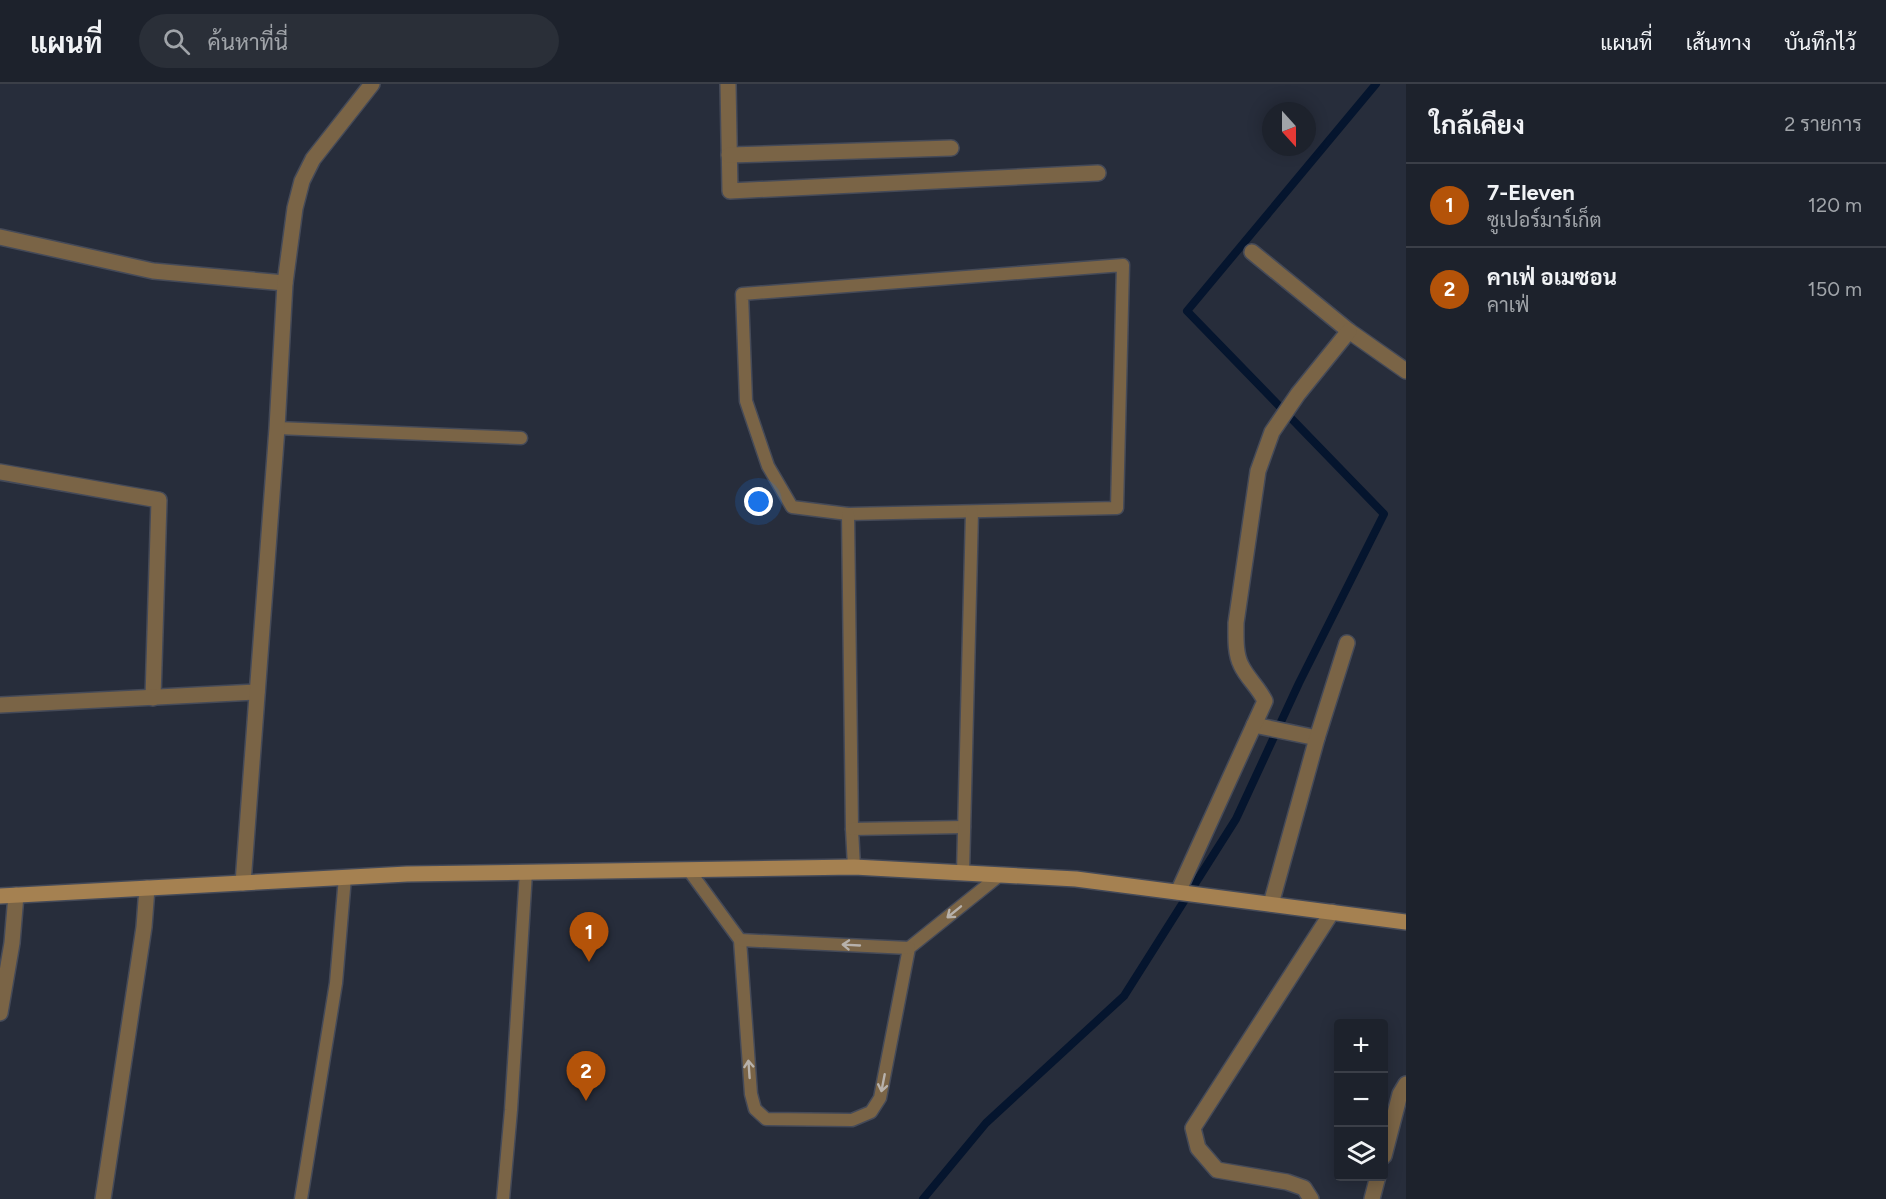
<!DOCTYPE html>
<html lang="th">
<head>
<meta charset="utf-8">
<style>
  :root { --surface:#1d222c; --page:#2a2f38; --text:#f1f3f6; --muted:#a0a4a9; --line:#3b3f48; --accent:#b45309 }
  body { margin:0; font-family:Figtree,Sarabun,sans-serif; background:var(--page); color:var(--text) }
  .controls { position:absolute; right:18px; bottom:18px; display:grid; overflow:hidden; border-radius:6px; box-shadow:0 3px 15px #0003 }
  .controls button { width:54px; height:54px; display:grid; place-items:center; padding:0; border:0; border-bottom:2px solid var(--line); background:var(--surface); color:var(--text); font:30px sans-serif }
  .compass { position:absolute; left:1262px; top:18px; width:54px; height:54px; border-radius:50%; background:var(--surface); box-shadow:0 3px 15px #0003; rotate:159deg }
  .you { position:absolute; left:759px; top:418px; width:21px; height:21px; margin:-15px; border:4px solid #fff; border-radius:50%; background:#1a73e8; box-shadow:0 0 0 9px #1a73e833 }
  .badge { display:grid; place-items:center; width:39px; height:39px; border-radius:50%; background:var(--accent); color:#fff; font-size:20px; font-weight:700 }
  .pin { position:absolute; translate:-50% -50px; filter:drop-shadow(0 2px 3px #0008) }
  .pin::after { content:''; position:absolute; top:32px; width:21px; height:18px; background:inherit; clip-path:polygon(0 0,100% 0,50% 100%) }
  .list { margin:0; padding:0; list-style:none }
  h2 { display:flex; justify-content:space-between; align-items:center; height:78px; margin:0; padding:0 24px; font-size:26px }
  h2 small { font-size:20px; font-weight:400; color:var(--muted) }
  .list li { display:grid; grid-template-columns:39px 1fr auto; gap:18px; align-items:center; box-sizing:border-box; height:84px; padding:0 24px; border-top:2px solid var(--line) }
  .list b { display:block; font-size:22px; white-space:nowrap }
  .list p { margin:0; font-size:20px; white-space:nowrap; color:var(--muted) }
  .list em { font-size:20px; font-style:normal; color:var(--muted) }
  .icon { flex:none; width:33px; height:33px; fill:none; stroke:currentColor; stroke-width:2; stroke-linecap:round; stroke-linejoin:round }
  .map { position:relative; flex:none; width:1406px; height:1115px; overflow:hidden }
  header { display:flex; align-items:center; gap:36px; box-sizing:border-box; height:84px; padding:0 30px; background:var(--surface); border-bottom:2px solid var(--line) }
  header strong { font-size:28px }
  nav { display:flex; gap:33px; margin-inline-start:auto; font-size:21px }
  .search { width:420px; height:54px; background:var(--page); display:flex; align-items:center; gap:15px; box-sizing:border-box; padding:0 21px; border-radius:33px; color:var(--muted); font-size:22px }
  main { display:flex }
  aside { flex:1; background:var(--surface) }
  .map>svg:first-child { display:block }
</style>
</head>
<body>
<header>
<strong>แผนที่</strong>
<div class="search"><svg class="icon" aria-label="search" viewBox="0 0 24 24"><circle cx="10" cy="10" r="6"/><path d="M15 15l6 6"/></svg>ค้นหาที่นี่</div>
<nav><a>แผนที่</a><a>เส้นทาง</a><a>บันทึกไว้</a></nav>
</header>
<main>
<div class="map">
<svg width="1406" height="1115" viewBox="0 0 1406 1115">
  <rect width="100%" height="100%" fill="#272d3b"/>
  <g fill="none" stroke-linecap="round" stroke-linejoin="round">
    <!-- stream -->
    <polyline stroke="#05152e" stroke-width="8" points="923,1115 986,1039 1124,912 1236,735 1299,599 1384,430 1187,227 1376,0"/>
    <!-- service casing -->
    <g stroke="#454a58" stroke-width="15">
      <g id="service">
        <polygon points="1123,181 1117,424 848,430 792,423 768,382 746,317 742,210"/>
        <polyline points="277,344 521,354"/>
        <polyline points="848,430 852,745 854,783"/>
        <polyline points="852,745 964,743"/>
        <polyline points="688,785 740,856 751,1010 755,1025 766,1035 852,1036 871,1028 880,1014 909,864 1000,791"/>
        <polyline points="963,789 972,428"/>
        <polyline points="740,856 909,864"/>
        <polyline points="301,1115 336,899 345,793"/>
        <polyline points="503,1115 511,1026 526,788"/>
      </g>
    </g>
    <!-- minor casing -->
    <g stroke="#454a58" stroke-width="18">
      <g id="minor">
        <polyline points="728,0 730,107 1098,89"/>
        <polyline points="729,71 951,64"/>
        <polyline points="0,153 153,187 285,199"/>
        <polyline points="1252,168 1349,247 1406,287"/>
        <polyline points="0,388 159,416 153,614"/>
        <polyline points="0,621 257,608"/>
        <polyline points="1254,641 1317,654"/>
        <polyline points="243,799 277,344 285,199 295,124 302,97 313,75 372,0"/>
        <path d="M1178,808L1265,617C1259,604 1247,594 1241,581C1235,569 1236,553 1236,539L1258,387L1272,348L1298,310L1349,247"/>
        <polyline points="1271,820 1317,654 1347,559"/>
        <polyline points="0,929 12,859 16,811"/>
        <polyline points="1384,1072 1400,1010 1406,1000"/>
        <polyline points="103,1115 144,843 147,804"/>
        <polyline points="1311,1115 1304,1104 1287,1098 1217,1086 1198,1064 1193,1044 1332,828"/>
        <polyline points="1372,1115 1378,1092"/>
      </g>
    </g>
    <!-- secondary casing -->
    <g stroke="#454a58" stroke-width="18">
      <polyline id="secondary" points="0,812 407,790 854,783 1076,795 1406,838"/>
    </g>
    <!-- service -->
    <use href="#service" stroke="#7a6446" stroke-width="12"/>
    <!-- minor -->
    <use href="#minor" stroke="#7a6446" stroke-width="15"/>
    <!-- secondary -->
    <use href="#secondary" stroke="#a58151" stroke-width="15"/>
  </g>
  <!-- one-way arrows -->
  <defs><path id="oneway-shaft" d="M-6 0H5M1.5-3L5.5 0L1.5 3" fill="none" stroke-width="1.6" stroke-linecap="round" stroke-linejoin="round" transform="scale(1.5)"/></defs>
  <g stroke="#b7b1ab">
    <use href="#oneway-shaft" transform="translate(954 828) rotate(141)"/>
    <use href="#oneway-shaft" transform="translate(851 861) rotate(-177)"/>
    <use href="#oneway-shaft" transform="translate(749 985) rotate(-94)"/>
    <use href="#oneway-shaft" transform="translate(883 999) rotate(101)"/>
  </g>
</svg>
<div class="controls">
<button>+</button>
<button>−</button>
<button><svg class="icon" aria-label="layers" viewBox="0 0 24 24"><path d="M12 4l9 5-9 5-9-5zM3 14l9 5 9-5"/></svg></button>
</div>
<svg class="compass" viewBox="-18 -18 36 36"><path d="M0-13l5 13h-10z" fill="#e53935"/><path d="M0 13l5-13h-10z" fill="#a0a4a9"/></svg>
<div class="you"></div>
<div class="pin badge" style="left:589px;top:878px">1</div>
<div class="pin badge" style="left:586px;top:1017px">2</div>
</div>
<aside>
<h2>ใกล้เคียง<small>2 รายการ</small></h2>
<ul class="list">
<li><span class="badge">1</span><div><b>7-Eleven</b><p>ซูเปอร์มาร์เก็ต</p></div><em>120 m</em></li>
<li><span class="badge">2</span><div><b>คาเฟ่ อเมซอน</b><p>คาเฟ่</p></div><em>150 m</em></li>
</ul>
</aside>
</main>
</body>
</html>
